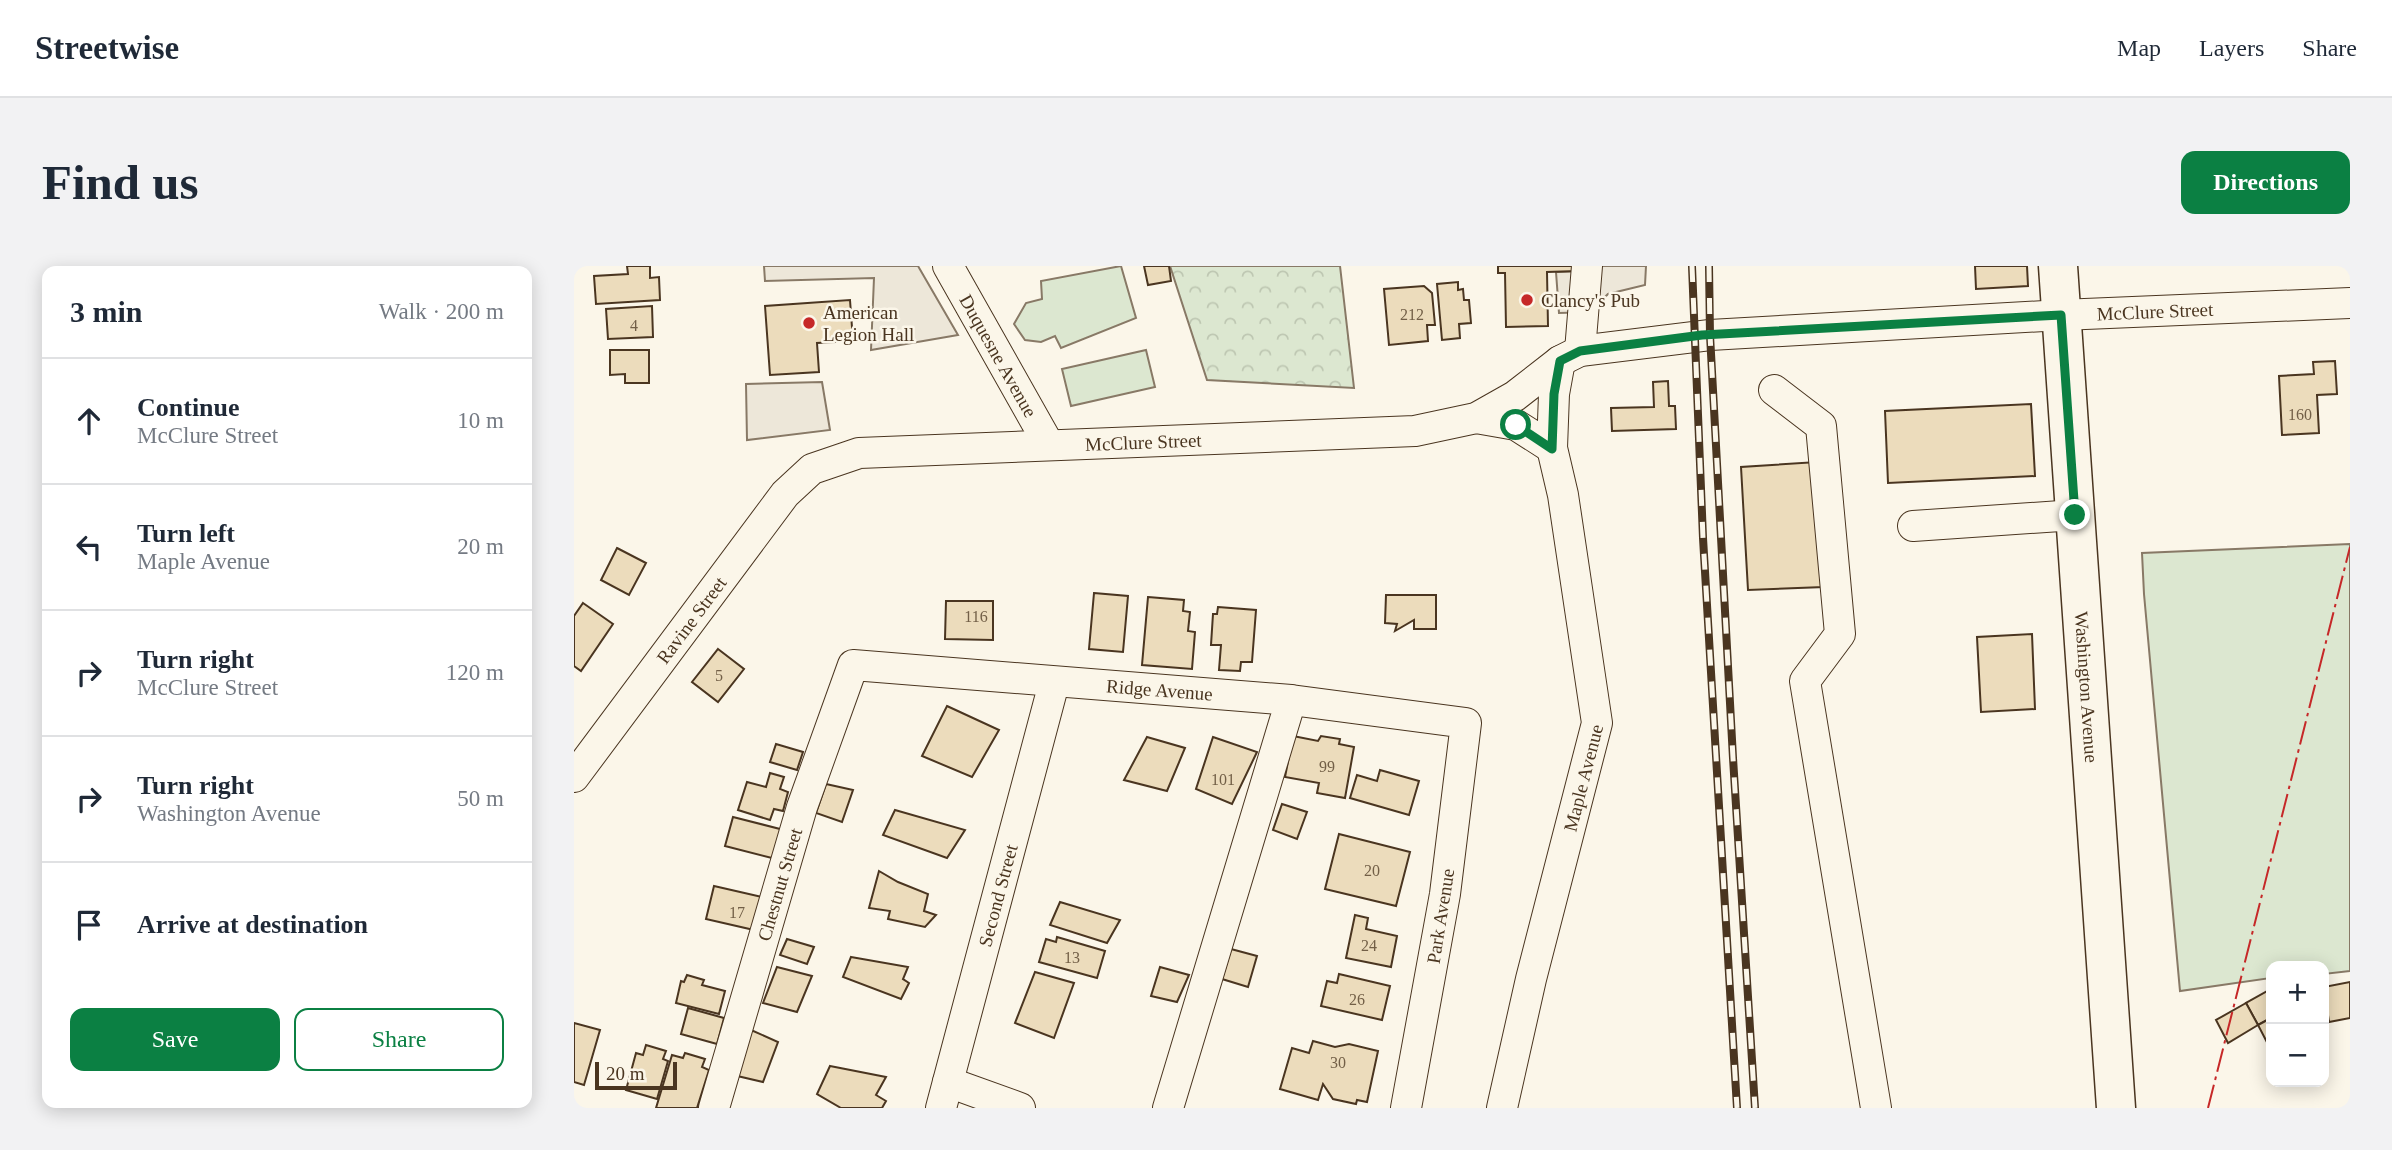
<!DOCTYPE html>
<html lang="en">
<head>
<meta charset="utf-8">
<style>
  :root { --surface:#fff; --page:#f2f2f3; --text:#1f2937; --muted:#747a83; --line:#e0e1e3; --accent:#0b8043 }
  body { margin:0; font-family:Georgia,serif; background:var(--page); color:var(--text) }
  .controls { position:absolute; right:21px; bottom:21px; display:grid; overflow:hidden; border-radius:14px; box-shadow:0 4px 18px #0003 }
  .controls button { width:63px; height:63px; display:grid; place-items:center; padding:0; border:0; border-bottom:2px solid var(--line); background:var(--surface); color:var(--text); font:35px sans-serif }
  .scale { position:absolute; left:21px; bottom:18px; width:82px; box-sizing:border-box; padding-left:7px; border:4px solid #4a3520; border-top:0; font-size:19px; line-height:24px; white-space:nowrap; color:#4a3520; -webkit-text-stroke:5px #fbf6e9; paint-order:stroke }
  .stop { position:absolute; width:21px; height:21px; margin:-16px; border:5px solid #0b8043; border-radius:50%; background:#fff }
  .stop.end { background:#0b8043; border-color:#fff; box-shadow:0 2px 7px #0008 }
  .list { margin:0; padding:0; list-style:none }
  h2 { display:flex; justify-content:space-between; align-items:center; height:91px; margin:0; padding:0 28px; font-size:30px }
  h2 small { font-size:23px; font-weight:400; color:var(--muted) }
  .list li { display:grid; grid-template-columns:46px 1fr auto; gap:21px; align-items:center; box-sizing:border-box; height:126px; padding:0 28px; border-top:2px solid var(--line) }
  .list b { display:block; font-size:26px; white-space:nowrap }
  .list p { margin:0; font-size:23px; white-space:nowrap; color:var(--muted) }
  .list em { font-size:23px; font-style:normal; color:var(--muted) }
  .actions { display:flex; gap:14px; padding:21px 28px }
  .actions a { flex:1; padding:16px 0; border:2px solid var(--accent); border-radius:14px; text-align:center; font-size:24px; color:var(--accent) }
  .actions .main { background:var(--accent); color:#fff }
  .icon { flex:none; width:38px; height:38px; fill:none; stroke:currentColor; stroke-width:2; stroke-linecap:round; stroke-linejoin:round }
  .map { position:relative; flex:none; width:1776px; height:842px; overflow:hidden; border-radius:14px }
  header { display:flex; align-items:center; gap:42px; box-sizing:border-box; height:98px; padding:0 35px; background:var(--surface); border-bottom:2px solid var(--line) }
  header strong { font-size:33px }
  nav { display:flex; gap:38px; margin-inline-start:auto; font-size:24px }
  .intro { display:flex; align-items:center; justify-content:space-between; box-sizing:border-box; height:168px; padding:0 42px }
  h1 { margin:0; font-size:49px }
  .button { padding:18px 32px; border-radius:14px; background:var(--accent); color:#fff; font-size:24px; font-weight:700 }
  main { display:flex; gap:42px; padding:0 42px }
  aside { flex:1; background:var(--surface); border-radius:14px; box-shadow:0 4px 18px #0003 }
  .map>svg:first-child { display:block }
</style>
</head>
<body>
<header>
<strong>Streetwise</strong>
<nav><a>Map</a><a>Layers</a><a>Share</a></nav>
</header>
<div class="intro"><h1>Find us</h1><a class="button">Directions</a></div>
<main>
<aside>
<h2>3 min<small>Walk · 200 m</small></h2>
<ul class="list">
<li><svg class="icon" aria-label="ahead" viewBox="0 0 24 24"><path d="M12 20V5M6 11l6-6 6 6"/></svg><div><b>Continue</b><p>McClure Street</p></div><em>10 m</em></li>
<li><svg class="icon" aria-label="left" viewBox="0 0 24 24"><path d="M17 20v-9H6M10 6l-5 5 5 5"/></svg><div><b>Turn left</b><p>Maple Avenue</p></div><em>20 m</em></li>
<li><svg class="icon" aria-label="right" viewBox="0 0 24 24"><path d="M7 20v-9h11M14 6l5 5-5 5"/></svg><div><b>Turn right</b><p>McClure Street</p></div><em>120 m</em></li>
<li><svg class="icon" aria-label="right" viewBox="0 0 24 24"><path d="M7 20v-9h11M14 6l5 5-5 5"/></svg><div><b>Turn right</b><p>Washington Avenue</p></div><em>50 m</em></li>
<li><svg class="icon" aria-label="arrive" viewBox="0 0 24 24"><path d="M6 21V4h12l-3 4 3 4H6"/></svg><div><b>Arrive at destination</b></div></li>
</ul>
<div class="actions"><a class="main">Save</a><a>Share</a></div>
</aside>
<div class="map">
<svg width="1776" height="842" viewBox="0 0 1776 842">
  <defs>
    <pattern id="forest-crowns" width="20" height="18" patternUnits="userSpaceOnUse" patternTransform="scale(1.75)"><rect width="20" height="18" fill="#dce7d0"/><path d="M2 6a3 3 0 1 1 6 0M12 15a3 3 0 1 1 6 0" fill="none" stroke="#bec7b2"/></pattern>
  </defs>
  <rect width="100%" height="100%" fill="#fbf6e9"/>
  <!-- green -->
  <g fill="#dce7d0" stroke="#887966" stroke-width="2">
    <polygon points="547,0 562,52 487,82 481,70 467,76 451,74 440,58 452,37 468,33 467,15"/>
    <polygon points="572,84 581,121 497,140 488,103"/>
    <polygon points="1776,278 1776,705 1750,708 1750,700 1697,700 1697,712 1606,725 1570,328 1568,287"/>
  </g>
  <!-- forest -->
  <polygon fill="url(#forest-crowns)" stroke="#887966" stroke-width="2" points="596,0 766,0 780,122 633,114"/>
  <!-- parking -->
  <g fill="#ede7d9" stroke="#887966" stroke-width="2">
    <polygon points="190,0 344,0 384,69 297,84 300,12 191,15"/>
    <polygon points="1004,0 1072,0 1071,19 1034,28 1022,40 1021,46 985,47 982,6 1004,5"/>
    <polygon points="248,116 256,164 173,174 172,118"/>
  </g>
  <!-- building -->
  <g fill="#ecdcbc" stroke="#4a3520" stroke-width="2">
    <polygon points="53,0 76,0 76,12 85,11 86,34 22,38 20,10 54,8"/>
    <polygon points="570,0 595,0 597,15 574,19"/>
    <polygon points="924,0 1004,0 1004,5 973,6 974,60 932,61 931,7 924,7"/>
    <polygon points="1401,0 1453,0 1454,20 1402,23"/>
    <polygon points="884,16 884,24 889,23 890,34 895,34 897,57 885,58 886,72 868,74 863,18"/>
    <polygon points="850,20 858,27 861,59 853,59 854,75 815,79 810,23"/>
    <polygon points="276,34 279,75 243,77 245,106 196,109 191,40"/>
    <polygon points="78,40 79,71 34,73 32,43"/>
    <polygon points="36,84 75,84 75,117 51,117 51,108 36,109"/>
    <polygon points="1761,95 1763,128 1743,129 1745,167 1708,169 1705,110 1740,108 1739,96"/>
    <polygon points="1094,115 1095,140 1101,140 1102,163 1038,165 1037,142 1080,141 1079,116"/>
    <polygon points="1457,138 1461,210 1314,217 1311,145"/>
    <polygon points="1243,196 1250,321 1174,324 1167,201"/>
    <polygon points="43,282 72,297 55,329 27,314"/>
    <polygon points="520,327 554,330 549,386 515,383"/>
    <polygon points="812,329 862,329 862,363 840,363 840,354 821,365 823,358 811,357"/>
    <polygon points="574,331 610,334 609,345 616,346 614,365 621,366 618,403 568,399"/>
    <polygon points="372,335 419,335 419,374 371,373"/>
    <polygon points="9,337 39,358 7,405 0,400 0,350"/>
    <polygon points="644,341 682,344 678,396 667,396 666,405 645,404 647,379 637,379 639,348 643,348"/>
    <polygon points="1458,368 1461,443 1407,446 1403,371"/>
    <polygon points="144,383 170,403 144,436 118,416"/>
    <polygon points="373,440 425,464 398,511 348,490"/>
    <polygon points="719,470 744,475 747,470 766,473 765,478 780,481 771,532 743,527 745,517 711,511"/>
    <polygon points="573,471 611,482 593,525 550,514"/>
    <polygon points="639,471 683,486 658,538 622,523"/>
    <polygon points="202,478 229,486 223,504 196,496"/>
    <polygon points="806,504 845,515 835,549 776,532 783,509 803,515"/>
    <polygon points="196,507 210,511 206,523 214,526 209,545 200,543 196,554 164,544 173,516 192,521"/>
    <polygon points="252,518 279,524 268,556 242,547"/>
    <polygon points="708,538 733,546 723,573 699,564"/>
    <polygon points="321,544 391,564 373,592 309,569"/>
    <polygon points="159,551 210,564 202,593 151,580"/>
    <polygon points="765,568 836,586 822,640 751,623"/>
    <polygon points="305,605 324,616 354,628 350,645 362,649 351,661 314,653 316,645 295,642"/>
    <polygon points="140,620 188,631 180,664 132,653"/>
    <polygon points="486,636 546,654 533,677 476,659"/>
    <polygon points="781,649 794,652 792,663 823,670 817,701 772,692"/>
    <polygon points="483,671 531,685 523,712 465,696 472,673 482,676"/>
    <polygon points="213,673 240,681 233,698 206,689"/>
    <polygon points="657,683 683,690 674,721 648,713"/>
    <polygon points="277,691 334,701 329,713 335,717 327,733 269,711"/>
    <polygon points="203,701 238,710 223,746 189,737"/>
    <polygon points="586,701 615,709 603,736 577,730"/>
    <polygon points="461,706 500,717 480,772 441,757"/>
    <polygon points="765,708 816,720 808,754 747,740 753,715 763,717"/>
    <polygon points="113,709 130,714 128,719 151,725 145,748 102,737 107,715 110,716"/>
    <polygon points="1776,716 1776,752 1755,756 1750,721"/>
    <polygon points="1697,723 1697,752 1684,759 1672,737"/>
    <polygon points="1672,737 1684,759 1654,777 1642,754"/>
    <polygon points="114,742 150,752 143,778 107,768"/>
    <polygon points="1697,752 1697,784 1684,759"/>
    <polygon points="0,757 26,764 10,819 0,816"/>
    <polygon points="177,764 204,776 189,816 159,809"/>
    <polygon points="739,775 761,781 775,778 804,785 793,836 783,834 782,838 759,833 749,818 744,834 706,823 718,782 735,787"/>
    <polygon points="72,779 92,785 89,793 94,795 83,833 52,824 62,787 69,789"/>
    <polygon points="111,787 131,793 128,801 135,804 123,842 82,842 98,789 109,792"/>
    <polygon points="256,800 312,811 302,829 312,835 308,842 267,842 243,828"/>
  </g>
  <g fill="none" stroke-linecap="round" stroke-linejoin="round">
    <!-- minor casing -->
    <g stroke="#4a3520" stroke-width="32">
      <g id="minor">
        <path id="s1" d="M374,0L475,179"/>
        <polyline points="1006,85 1013,0"/>
        <polyline points="1200,124 1247,160 1266,368 1231,415 1302,842"/>
        <polyline points="902,152 942,159 978,182"/>
        <polyline points="1339,260 1501,249"/>
        <path id="s2" d="M0,511L211,228L238,203L285,187L841,165L902,152L941,130L986,95L1006,85L1136,69L1487,49L1776,37"/>
        <polyline points="374,816 446,842"/>
        <path id="s3" d="M140,842L228,541L279,399L717,434L892,457L871,628L832,842"/>
        <path id="s4" d="M367,842L480,417"/>
        <polyline points="594,842 717,434"/>
        <path id="s5" d="M928,842L957,713L1023,457L989,229L978,182L980,128L986,95"/>
      </g>
    </g>
    <!-- major casing -->
    <g stroke="#4a3520" stroke-width="41">
      <g id="major">
        <path id="s6" d="M1484,0L1542,842"/>
      </g>
    </g>
    <!-- minor -->
    <use href="#minor" stroke="#fbf6e9" stroke-width="30"/>
    <!-- major -->
    <use href="#major" stroke="#fbf6e9" stroke-width="38"/>
    <!-- rail casing -->
    <g stroke="#4a3520" stroke-width="8">
      <g id="rail">
        <polyline points="1118,0 1129,272 1163,842"/>
        <polyline points="1135,0 1136,69 1159,492 1181,842"/>
      </g>
    </g>
    <!-- rail -->
    <use href="#rail" stroke="#fbf6e9" stroke-width="5" stroke-dasharray="16" stroke-linecap="butt"/>
    <!-- power -->
    <polyline stroke="#c62828" stroke-width="2" stroke-dasharray="24 5 3.5 5" stroke-linecap="butt" points="1634,842 1776,281"/>
  </g>
  <g fill="none" stroke-linecap="round" stroke-linejoin="round">
    <!-- route -->
    <polyline stroke="#0b8043" stroke-width="9" points="942,159 978,183 980,128 986,95 1006,85 1128,69 1487,49 1501,249"/>
  </g>
  <!-- markers -->
  <g fill="#c62828" stroke="#fbf6e9" stroke-width="2.5">
    <circle cx="953" cy="34" r="7"/>
    <circle cx="235" cy="57" r="7"/>
  </g>
  <g text-anchor="middle" stroke-width="5" stroke-linejoin="round" paint-order="stroke">
    <!-- number labels -->
    <g font-size="16" fill="#725f47">
      <text x="838" y="54">212</text>
      <text x="60" y="65">4</text>
      <text x="1726" y="154">160</text>
      <text x="402" y="356">116</text>
      <text x="145" y="415">5</text>
      <text x="753" y="506">99</text>
      <text x="649" y="519">101</text>
      <text x="798" y="610">20</text>
      <text x="163" y="652">17</text>
      <text x="795" y="685">24</text>
      <text x="498" y="697">13</text>
      <text x="783" y="739">26</text>
      <text x="764" y="802">30</text>
    </g>
    <!-- poi labels -->
    <g font-size="19" fill="#4a3520" stroke="#fbf6e9" text-anchor="start">
      <text x="967" y="41">Clancy's Pub</text>
      <text x="249" y="53">American<tspan x="249" dy="22">Legion Hall</tspan></text>
    </g>
    <!-- street labels -->
    <g font-size="19" fill="#4a3520" stroke="#fbf6e9">
      <text dy="7" stroke="none"><textPath href="#s2" startOffset="1759">McClure Street</textPath></text>
      <text dy="7" stroke="none"><textPath href="#s1" startOffset="103">Duquesne Avenue</textPath></text>
      <text dy="7" stroke="none"><textPath href="#s2" startOffset="724">McClure Street</textPath></text>
      <text dy="7" stroke="none"><textPath href="#s2" startOffset="196">Ravine Street</textPath></text>
      <text dy="7" stroke="none"><textPath href="#s6" startOffset="422">Washington Avenue</textPath></text>
      <text dy="7" stroke="none"><textPath href="#s3" startOffset="772">Ridge Avenue</textPath></text>
      <text dy="7" stroke="none"><textPath href="#s5" startOffset="340">Maple Avenue</textPath></text>
      <text dy="7" stroke="none"><textPath href="#s3" startOffset="233">Chestnut Street</textPath></text>
      <text dy="7" stroke="none"><textPath href="#s4" startOffset="220">Second Street</textPath></text>
      <text transform="translate(866 650) rotate(-81)" y="7">Park Avenue</text>
    </g>
  </g>
</svg>
<div class="controls">
<button>+</button>
<button>−</button>
</div>
<div class="scale">20 m</div>
<div class="stop" style="left:942px;top:159px"></div>
<div class="stop end" style="left:1501px;top:249px"></div>
</div>
</main>
</body>
</html>
